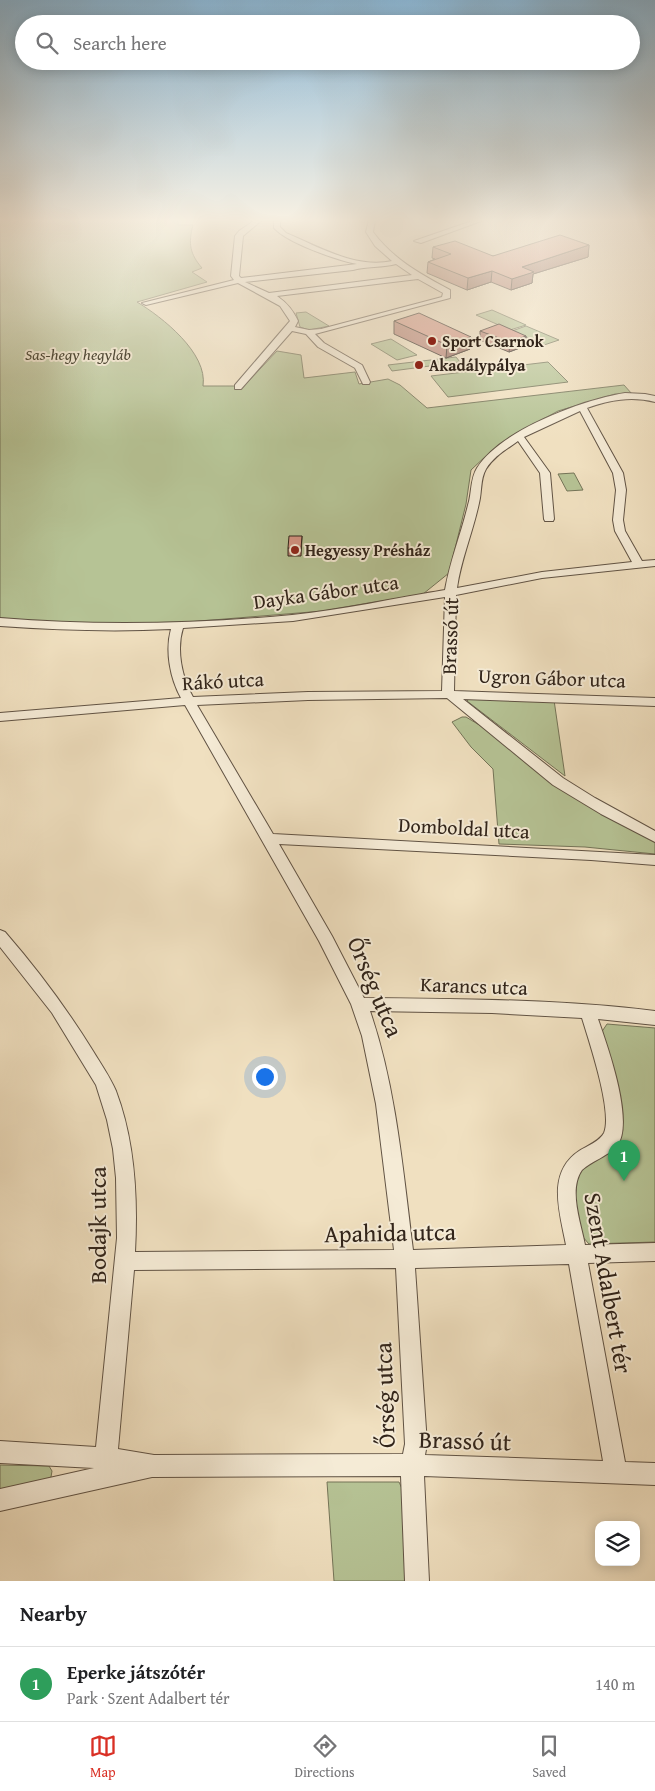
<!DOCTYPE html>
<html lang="en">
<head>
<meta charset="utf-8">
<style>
  :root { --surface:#fff; --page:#f6f6f6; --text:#202124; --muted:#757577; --line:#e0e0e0; --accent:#d93025 }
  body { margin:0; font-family:"Gentium Book Plus",serif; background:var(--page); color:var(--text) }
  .controls { position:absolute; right:15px; bottom:15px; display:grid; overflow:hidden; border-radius:10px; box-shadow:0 2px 12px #0003 }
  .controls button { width:45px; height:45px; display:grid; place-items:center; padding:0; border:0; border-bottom:1px solid var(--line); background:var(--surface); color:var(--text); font:25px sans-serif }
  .you { position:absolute; left:264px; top:1076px; width:18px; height:18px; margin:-12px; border:4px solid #fff; border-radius:50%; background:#1a73e8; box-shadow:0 0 0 8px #1a73e833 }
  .badge { display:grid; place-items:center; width:32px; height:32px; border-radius:50%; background:var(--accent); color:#fff; font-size:16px; font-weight:700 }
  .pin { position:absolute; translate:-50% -41px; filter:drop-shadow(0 1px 2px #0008) }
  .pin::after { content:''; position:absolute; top:26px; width:18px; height:15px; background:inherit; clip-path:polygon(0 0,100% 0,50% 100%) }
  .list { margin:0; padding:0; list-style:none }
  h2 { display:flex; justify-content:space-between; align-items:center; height:65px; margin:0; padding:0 20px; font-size:21px }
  h2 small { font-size:16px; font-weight:400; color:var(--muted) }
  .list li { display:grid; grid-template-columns:32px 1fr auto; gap:15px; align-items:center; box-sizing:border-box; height:75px; padding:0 20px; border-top:1px solid var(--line) }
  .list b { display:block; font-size:19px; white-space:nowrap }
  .list p { margin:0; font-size:16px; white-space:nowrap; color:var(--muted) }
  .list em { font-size:16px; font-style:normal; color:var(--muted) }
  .icon { flex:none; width:28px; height:28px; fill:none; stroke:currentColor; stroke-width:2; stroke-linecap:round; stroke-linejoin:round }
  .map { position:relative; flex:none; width:655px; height:1581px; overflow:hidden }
  .search { position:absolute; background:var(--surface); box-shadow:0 2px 12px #0003; left:15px; right:15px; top:15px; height:55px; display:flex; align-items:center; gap:12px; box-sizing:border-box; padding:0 18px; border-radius:28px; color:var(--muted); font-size:19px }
  .sheet { height:140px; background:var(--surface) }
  nav { display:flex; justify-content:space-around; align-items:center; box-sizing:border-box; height:70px; border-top:1px solid var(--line); background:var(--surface); font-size:14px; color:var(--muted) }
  nav a { display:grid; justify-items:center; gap:2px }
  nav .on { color:var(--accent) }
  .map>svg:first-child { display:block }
</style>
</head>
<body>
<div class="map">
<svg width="655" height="1581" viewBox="0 0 655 1581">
  <rect width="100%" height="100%" fill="#f0e0c0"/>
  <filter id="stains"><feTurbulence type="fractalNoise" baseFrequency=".004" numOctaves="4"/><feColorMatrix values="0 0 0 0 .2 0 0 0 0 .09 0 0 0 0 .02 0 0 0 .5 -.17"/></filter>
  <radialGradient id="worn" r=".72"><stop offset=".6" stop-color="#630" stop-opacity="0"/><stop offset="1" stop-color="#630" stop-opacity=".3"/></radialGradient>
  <!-- green -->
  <g fill="#b6c395" stroke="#747458">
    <path d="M0,220H178V225H193C188,244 190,254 202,268L192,272L207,282L137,302C162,317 208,353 203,386H244L277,351L301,355L304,378L355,372L359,384L388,379L400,385L427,408L624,385L632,394H615L558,411L519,432L487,455L471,470L466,504L449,573L423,594L323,611L188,622L76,624L0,618Z"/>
    <polygon points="492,310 526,325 510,330 476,315"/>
    <polygon points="306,312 329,326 309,330 300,327 296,313"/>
    <polygon points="526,326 559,340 544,345 512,331"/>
    <polygon points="391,339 417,355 397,360 371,344"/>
    <polygon points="456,357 460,362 392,371 388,365"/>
    <polygon points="548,362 568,382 448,397 431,376"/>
    <polygon points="574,473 583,490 567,491 558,474"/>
    <polygon points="471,697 554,700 565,776 467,701"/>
    <polygon points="462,717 466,717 481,726 553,783 655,840 655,854 585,847 499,844 493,769 471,747 452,722"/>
    <polygon points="607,1024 655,1028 655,1242 589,1244 582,1236 578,1224 573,1185 582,1169 612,1147 601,1033"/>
    <polygon points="0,1465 49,1466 52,1471 51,1477 45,1481 0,1489"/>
    <polygon points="327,1482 399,1482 404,1493 408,1581 334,1581"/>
  </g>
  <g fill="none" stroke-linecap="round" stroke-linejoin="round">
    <!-- minor casing -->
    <g stroke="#615344" stroke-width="2">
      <g id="minor">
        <path d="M255,220H262L243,236L239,276L241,278L357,264C336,260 288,243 274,228V220H280V227L286,233C319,247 356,269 392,261L375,246L366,232L369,220H375L373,232C393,259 420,274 450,290V298L315,334L324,343L362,365L370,382L369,384H363L355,368L318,347L306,334L292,331L241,389H235V385L290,321L280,306L238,283L146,305L142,303L234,280L231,276L235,236L239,231ZM396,264L412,275L269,293L245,282L353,270C367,266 381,268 396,264ZM418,279L443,293L442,297L321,329L309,330L295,327L298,321C293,310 287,303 277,296Z"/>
        <polygon points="475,220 484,220 421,243 414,241"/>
        <path d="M625,393L645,394L655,396V402C631,396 610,400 587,408L623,473L626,490L623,520L625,531L642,561L655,560V566L542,578L456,595L454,691L655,698V706L463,699L563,778L595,798L655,831V842L601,814L553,785L447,698L308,700L197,705L273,834L655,855V865L591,860L279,844L332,936L364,998C461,999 559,999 655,1011V1025L598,1019C607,1045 635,1122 617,1146C608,1156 592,1161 582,1170C568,1190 581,1223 585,1245L655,1243V1261L588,1263L625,1462L655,1463V1485L424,1476L429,1581H405L401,1476L152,1477L0,1511V1489L94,1468L0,1463V1441L96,1447L117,1238L116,1178L113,1149L107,1120L96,1085L52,1013L0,947V930L5,932C38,970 67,1009 93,1051C101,1064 110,1077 116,1091C135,1141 138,1198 135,1252L394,1250L376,1104L362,1036L351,1004L319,941L185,705L0,721V713L181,698C170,678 165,651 171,629C114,632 57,630 0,626V618C97,626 195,624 292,615C343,610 395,598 445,590C450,561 461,534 468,505C472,493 470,479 477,468C501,430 582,400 625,393ZM580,411L613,473L616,490L613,520L615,531L632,562L542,572L457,588C461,559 473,532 479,503C482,492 480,479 486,469C493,457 507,449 518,441L540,473L544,519L545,521H553L554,519L550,473L524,437ZM445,597L442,691L308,692L193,697C182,678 176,650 183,628L293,621ZM370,1011L492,1013L582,1018C589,1041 613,1112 604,1133C600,1141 587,1146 579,1151C546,1173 560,1213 566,1245L413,1250C403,1170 396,1087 370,1011ZM569,1264L603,1461L425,1455L427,1444L415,1268ZM396,1268L405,1444L403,1454L154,1455L118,1449L134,1270Z"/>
      </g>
    </g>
    <!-- minor -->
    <use href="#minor" fill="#f5ebd6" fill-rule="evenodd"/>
  </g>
  <!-- wall -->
  <g fill="#b88072" stroke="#31241a">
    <polygon points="589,245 588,257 533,274 532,283 511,290 491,282 467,290 427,273 428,262 435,259 432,258 433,247 493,256"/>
    <polygon points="394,321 471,337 470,349 446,358 394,334"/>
    <polygon points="480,331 526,336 525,346 509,352 480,340"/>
    <polygon points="302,536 301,556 288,556 288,548"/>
  </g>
  <!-- shaded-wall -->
  <g fill="#96685c" stroke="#31241a">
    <polygon points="589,245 588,257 533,274 532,283 511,290 512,279 522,267"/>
    <polygon points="492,271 491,282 467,290 468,278"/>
    <polygon points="526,336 525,346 509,352 510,342"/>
    <polygon points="471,337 470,349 446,358 447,345"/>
  </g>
  <!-- building -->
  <g fill="#d69584" stroke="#31241a">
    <polygon points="560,235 589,245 522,267 534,272 512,279 492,271 468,278 428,262 451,254 433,247 455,241 493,256"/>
    <polygon points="419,313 471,337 447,345 394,321"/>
    <polygon points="499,324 526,336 510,342 480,331"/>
    <polygon points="289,536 302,536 301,549 288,548"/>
  </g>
  <!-- sky -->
  <linearGradient id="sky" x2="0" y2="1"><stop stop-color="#8ab7d6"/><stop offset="0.5" stop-color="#f8f1e3"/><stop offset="1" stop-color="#f8f1e3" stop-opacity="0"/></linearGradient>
  <rect width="655" height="441" fill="url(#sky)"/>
  <!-- markers -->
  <g fill="#8f2418" stroke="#f5ebd6" stroke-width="2">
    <circle cx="432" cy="341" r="5"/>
    <circle cx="419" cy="365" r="5"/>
    <circle cx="295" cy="550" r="5"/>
  </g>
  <g text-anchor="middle" stroke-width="4" stroke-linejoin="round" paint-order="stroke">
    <!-- far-poi labels -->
    <g font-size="16" font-weight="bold" fill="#31241a" stroke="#f5ebd6" text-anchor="start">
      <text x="442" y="347">Sport Csarnok</text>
      <text x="429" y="371">Akadálypálya</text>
      <text x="305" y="556">Hegyessy Présház</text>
    </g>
    <!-- far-park labels -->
    <g font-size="16" font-style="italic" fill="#524c39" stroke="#f5ebd6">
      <text x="78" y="360">Sas-hegy hegyláb</text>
    </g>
    <!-- street labels -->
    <g font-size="20" fill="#31241a" stroke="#f5ebd6">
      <text transform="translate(326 592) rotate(-8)" y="7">Dayka Gábor utca</text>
      <text transform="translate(450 636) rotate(-88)" y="7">Brassó út</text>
      <text transform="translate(552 678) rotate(2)" y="7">Ugron Gábor utca</text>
      <text transform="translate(223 681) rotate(-3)" y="7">Rákó utca</text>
      <text transform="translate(464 828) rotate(3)" y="7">Domboldal utca</text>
      <text transform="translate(474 986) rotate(2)" y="7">Karancs utca</text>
    </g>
    <!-- near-street labels -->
    <g font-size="24" fill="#31241a" stroke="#f5ebd6">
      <text transform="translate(375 987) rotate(67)" y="8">Őrség utca</text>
      <text transform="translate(98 1225) rotate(-90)" y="8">Bodajk utca</text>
      <text transform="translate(390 1233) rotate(-1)" y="8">Apahida utca</text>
      <text transform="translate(608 1283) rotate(80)" y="8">Szent Adalbert tér</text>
      <text transform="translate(385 1395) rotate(-92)" y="8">Őrség utca</text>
      <text transform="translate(465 1441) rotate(2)" y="8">Brassó út</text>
    </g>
  </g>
  <rect width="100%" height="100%" filter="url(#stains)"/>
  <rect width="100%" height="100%" fill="url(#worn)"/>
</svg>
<div class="controls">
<button><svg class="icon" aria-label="layers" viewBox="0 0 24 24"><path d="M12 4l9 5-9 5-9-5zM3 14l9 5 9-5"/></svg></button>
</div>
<div class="you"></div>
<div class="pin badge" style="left:624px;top:1181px;background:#2e9e5b">1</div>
<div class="search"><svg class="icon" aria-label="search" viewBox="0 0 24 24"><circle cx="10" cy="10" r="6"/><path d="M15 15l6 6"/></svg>Search here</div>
</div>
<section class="sheet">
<h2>Nearby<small></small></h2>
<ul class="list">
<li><span class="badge" style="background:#2e9e5b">1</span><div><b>Eperke játszótér</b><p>Park · Szent Adalbert tér</p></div><em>140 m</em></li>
</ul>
</section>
<nav>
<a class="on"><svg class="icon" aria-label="map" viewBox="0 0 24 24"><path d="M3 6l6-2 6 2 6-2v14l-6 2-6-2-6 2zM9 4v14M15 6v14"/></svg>Map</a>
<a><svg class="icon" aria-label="directions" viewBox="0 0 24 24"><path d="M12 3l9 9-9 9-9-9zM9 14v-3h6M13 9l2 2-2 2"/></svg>Directions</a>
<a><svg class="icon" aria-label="saved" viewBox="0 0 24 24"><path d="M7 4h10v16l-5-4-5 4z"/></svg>Saved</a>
</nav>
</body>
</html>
